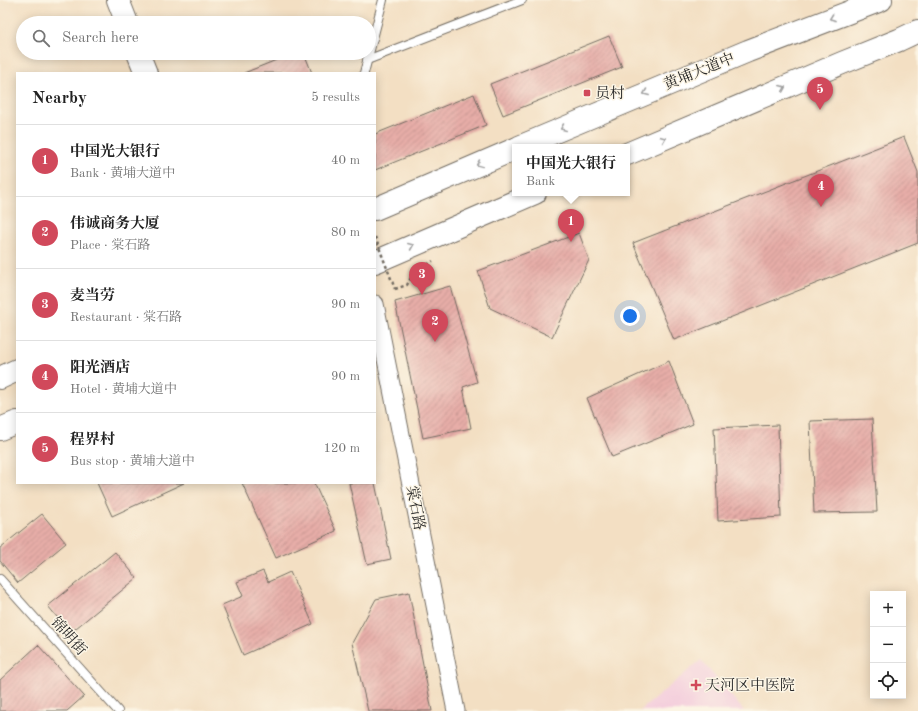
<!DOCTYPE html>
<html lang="en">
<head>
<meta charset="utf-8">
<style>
  :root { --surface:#fff; --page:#f6f6f6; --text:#222; --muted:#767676; --line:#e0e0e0; --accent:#d1495b }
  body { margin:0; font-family:"Old Standard TT","Noto Serif SC",serif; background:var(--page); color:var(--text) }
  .controls { position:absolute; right:12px; bottom:12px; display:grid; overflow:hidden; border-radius:0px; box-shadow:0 2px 10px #0003 }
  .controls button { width:36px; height:36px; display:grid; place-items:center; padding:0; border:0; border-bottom:1px solid var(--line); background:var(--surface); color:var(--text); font:20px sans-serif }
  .you { position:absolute; left:630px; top:316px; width:14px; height:14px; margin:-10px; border:3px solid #fff; border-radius:50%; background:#1a73e8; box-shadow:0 0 0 6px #1a73e833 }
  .badge { display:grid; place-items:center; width:26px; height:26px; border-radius:50%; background:var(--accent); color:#fff; font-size:13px; font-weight:700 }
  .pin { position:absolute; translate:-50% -33px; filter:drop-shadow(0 1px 2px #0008) }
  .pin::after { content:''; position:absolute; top:21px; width:14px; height:12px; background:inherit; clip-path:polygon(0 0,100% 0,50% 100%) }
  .popup { position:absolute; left:512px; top:144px; width:118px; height:52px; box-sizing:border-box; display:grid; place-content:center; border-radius:0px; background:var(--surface); filter:drop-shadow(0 1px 3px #0005); font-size:13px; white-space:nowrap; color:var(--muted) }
  .popup b { font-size:15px; color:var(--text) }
  .popup::after { content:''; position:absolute; left:50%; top:100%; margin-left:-8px; border:8px solid transparent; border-top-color:var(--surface) }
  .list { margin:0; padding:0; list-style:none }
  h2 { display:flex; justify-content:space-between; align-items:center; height:52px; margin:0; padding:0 16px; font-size:17px }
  h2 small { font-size:13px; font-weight:400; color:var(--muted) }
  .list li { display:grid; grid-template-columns:26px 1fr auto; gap:12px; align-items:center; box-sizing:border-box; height:72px; padding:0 16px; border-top:1px solid var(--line) }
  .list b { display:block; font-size:15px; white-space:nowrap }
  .list p { margin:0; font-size:13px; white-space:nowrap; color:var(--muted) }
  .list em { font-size:13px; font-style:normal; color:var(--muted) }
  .icon { flex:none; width:22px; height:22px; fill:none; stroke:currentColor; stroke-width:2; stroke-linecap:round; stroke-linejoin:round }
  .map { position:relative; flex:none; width:918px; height:711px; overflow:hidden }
  .search { position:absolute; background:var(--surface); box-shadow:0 2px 10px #0003; left:16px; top:16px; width:360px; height:44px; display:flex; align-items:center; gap:10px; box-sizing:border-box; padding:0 14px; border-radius:22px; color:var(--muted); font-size:15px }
  .panel { position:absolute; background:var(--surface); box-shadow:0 2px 10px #0003; left:16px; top:72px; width:360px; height:412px; border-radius:0px }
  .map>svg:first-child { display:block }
</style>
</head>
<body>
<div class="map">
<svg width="918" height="711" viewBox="0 0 918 711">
  <defs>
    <pattern id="building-hatch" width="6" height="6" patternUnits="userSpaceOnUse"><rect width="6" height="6" fill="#e7ada8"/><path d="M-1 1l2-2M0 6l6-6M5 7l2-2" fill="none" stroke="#bb8d89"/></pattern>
  </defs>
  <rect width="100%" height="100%" fill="#fcf5e5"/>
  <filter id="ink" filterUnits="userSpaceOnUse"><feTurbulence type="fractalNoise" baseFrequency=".025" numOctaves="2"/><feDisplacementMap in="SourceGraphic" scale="8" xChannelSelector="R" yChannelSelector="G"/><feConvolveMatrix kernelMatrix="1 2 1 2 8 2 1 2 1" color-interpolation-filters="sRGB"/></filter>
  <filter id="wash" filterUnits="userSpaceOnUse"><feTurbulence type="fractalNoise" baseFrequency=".012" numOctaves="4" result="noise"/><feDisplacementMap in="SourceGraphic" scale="16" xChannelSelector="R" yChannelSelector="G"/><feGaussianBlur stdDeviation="0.9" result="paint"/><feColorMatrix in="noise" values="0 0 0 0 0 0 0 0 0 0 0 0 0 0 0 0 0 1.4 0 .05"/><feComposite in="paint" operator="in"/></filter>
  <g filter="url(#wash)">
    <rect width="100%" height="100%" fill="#f3dfc3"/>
    <!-- built -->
    <polygon fill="#f4cfdd" points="701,660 744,711 640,711"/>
    <g id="blocks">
      <!-- building -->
      <g fill="url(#building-hatch)">
        <polygon points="609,36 622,67 503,115 490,84"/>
        <polygon points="294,53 304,53 312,73 244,73"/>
        <polygon points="474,94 486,125 375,170 375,134"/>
        <polygon points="904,137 918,172 918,243 674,340 633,243"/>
        <polygon points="579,233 589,260 552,337 490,308 478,271"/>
        <polygon points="450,286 477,382 463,387 471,428 423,438 395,302"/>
        <polygon points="669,361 693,424 612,457 587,398"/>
        <polygon points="872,419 877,512 814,513 810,421"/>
        <polygon points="778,425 781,517 718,521 714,428"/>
        <polygon points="97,483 184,483 112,516"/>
        <polygon points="242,483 314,483 336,531 276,558"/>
        <polygon points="349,483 375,483 391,559 367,564"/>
        <polygon points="42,514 66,543 18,583 0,561 0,548"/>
        <polygon points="115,552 137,578 70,633 48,606"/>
        <polygon points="263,571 268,582 290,572 313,624 243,655 222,605 243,596 237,582"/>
        <polygon points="409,592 432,711 368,711 352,643 376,599"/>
        <polygon points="38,645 84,696 67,711 0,711 0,680"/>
      </g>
    </g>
  </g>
  <g filter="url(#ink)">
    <use href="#blocks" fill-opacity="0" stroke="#716a60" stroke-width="1"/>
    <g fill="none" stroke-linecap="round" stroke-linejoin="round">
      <!-- lane casing -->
      <g stroke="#716a60" stroke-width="10">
        <g id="lane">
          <polyline points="367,60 522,0"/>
          <polyline points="364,73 383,0"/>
          <polyline points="0,579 118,711"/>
        </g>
      </g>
      <!-- street casing -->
      <g stroke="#716a60" stroke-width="19">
        <polyline id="street" points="375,304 456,711"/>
      </g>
      <!-- secondary casing -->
      <g stroke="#716a60" stroke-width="24">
        <g id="secondary">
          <polyline points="118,0 127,23"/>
          <polyline points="138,53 146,73"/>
        </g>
      </g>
      <!-- primary casing -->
      <g stroke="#716a60" stroke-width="24">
        <g id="primary">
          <polyline points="519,147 748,51 881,0"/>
          <polyline points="627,154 842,63 899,40 918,31"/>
          <polyline points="375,209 515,149"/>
          <polyline points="375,262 535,193"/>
          <polyline points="0,378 17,370"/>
          <polyline points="0,429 17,422"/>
        </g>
      </g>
      <!-- path -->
      <polyline stroke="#716a60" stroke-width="2.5" stroke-dasharray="3 3" stroke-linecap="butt" points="395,289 407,285 413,274 433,261"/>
      <!-- lane -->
      <use href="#lane" stroke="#fff" stroke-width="8"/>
      <!-- street -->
      <use href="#street" stroke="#fff" stroke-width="17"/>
      <!-- secondary -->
      <use href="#secondary" stroke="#fff" stroke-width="22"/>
      <!-- primary -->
      <use href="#primary" stroke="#fff" stroke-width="22"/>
      <!-- path-bridge -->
      <polyline stroke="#716a60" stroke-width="2.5" stroke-dasharray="3 3" stroke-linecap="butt" points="375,237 395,289"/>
    </g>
    <!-- one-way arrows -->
    <defs><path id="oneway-chevron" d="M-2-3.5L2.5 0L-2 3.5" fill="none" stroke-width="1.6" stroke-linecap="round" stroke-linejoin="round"/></defs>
    <g stroke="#a0a0a0">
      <use href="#oneway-chevron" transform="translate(832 18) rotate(160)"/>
      <use href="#oneway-chevron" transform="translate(783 88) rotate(-23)"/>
      <use href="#oneway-chevron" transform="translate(646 93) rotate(158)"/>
      <use href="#oneway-chevron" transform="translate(563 128) rotate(157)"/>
      <use href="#oneway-chevron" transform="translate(663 139) rotate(-23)"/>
      <use href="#oneway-chevron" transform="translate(479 164) rotate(157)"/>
      <use href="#oneway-chevron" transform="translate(411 246) rotate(-23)"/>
    </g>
  </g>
  <!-- markers -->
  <g fill="#d1495b" stroke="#fcf5e5" stroke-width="1.5">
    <rect x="583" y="89" width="8" height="8" rx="2"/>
    <path d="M694 679h4v4h4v4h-4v4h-4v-4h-4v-4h4z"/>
  </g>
  <g text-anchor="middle" stroke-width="3" stroke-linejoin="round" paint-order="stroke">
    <!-- street labels -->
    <g font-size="15" fill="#2b2b2b" stroke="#fcf5e5">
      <text transform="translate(699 71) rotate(-22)" y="5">黄埔大道中</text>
      <text transform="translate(416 508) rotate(79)" y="5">棠石路</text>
      <text transform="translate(69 636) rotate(48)" y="5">锦明街</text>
    </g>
    <!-- poi labels -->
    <g font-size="15" fill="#2b2b2b" stroke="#fcf5e5" text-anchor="start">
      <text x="595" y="98">员村</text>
      <text x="705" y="690">天河区中医院</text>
    </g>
  </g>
</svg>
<div class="controls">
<button>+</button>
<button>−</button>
<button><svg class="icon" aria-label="locate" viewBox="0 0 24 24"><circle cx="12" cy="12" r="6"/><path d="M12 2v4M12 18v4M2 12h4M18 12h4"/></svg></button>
</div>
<div class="you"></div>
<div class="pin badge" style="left:571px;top:242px">1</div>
<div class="popup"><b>中国光大银行</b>Bank</div>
<div class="pin badge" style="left:435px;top:342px">2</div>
<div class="pin badge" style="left:422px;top:295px">3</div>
<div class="pin badge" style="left:821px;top:207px">4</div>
<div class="pin badge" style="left:820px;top:110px">5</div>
<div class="search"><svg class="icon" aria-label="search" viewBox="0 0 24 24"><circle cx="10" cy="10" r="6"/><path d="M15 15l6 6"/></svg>Search here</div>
<section class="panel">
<h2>Nearby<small>5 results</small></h2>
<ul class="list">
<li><span class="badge">1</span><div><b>中国光大银行</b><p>Bank · 黄埔大道中</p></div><em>40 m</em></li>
<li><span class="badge">2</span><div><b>伟诚商务大厦</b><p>Place · 棠石路</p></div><em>80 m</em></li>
<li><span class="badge">3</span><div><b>麦当劳</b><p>Restaurant · 棠石路</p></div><em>90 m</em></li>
<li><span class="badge">4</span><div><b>阳光酒店</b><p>Hotel · 黄埔大道中</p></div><em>90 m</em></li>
<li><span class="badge">5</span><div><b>程界村</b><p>Bus stop · 黄埔大道中</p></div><em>120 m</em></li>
</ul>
</section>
</div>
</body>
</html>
